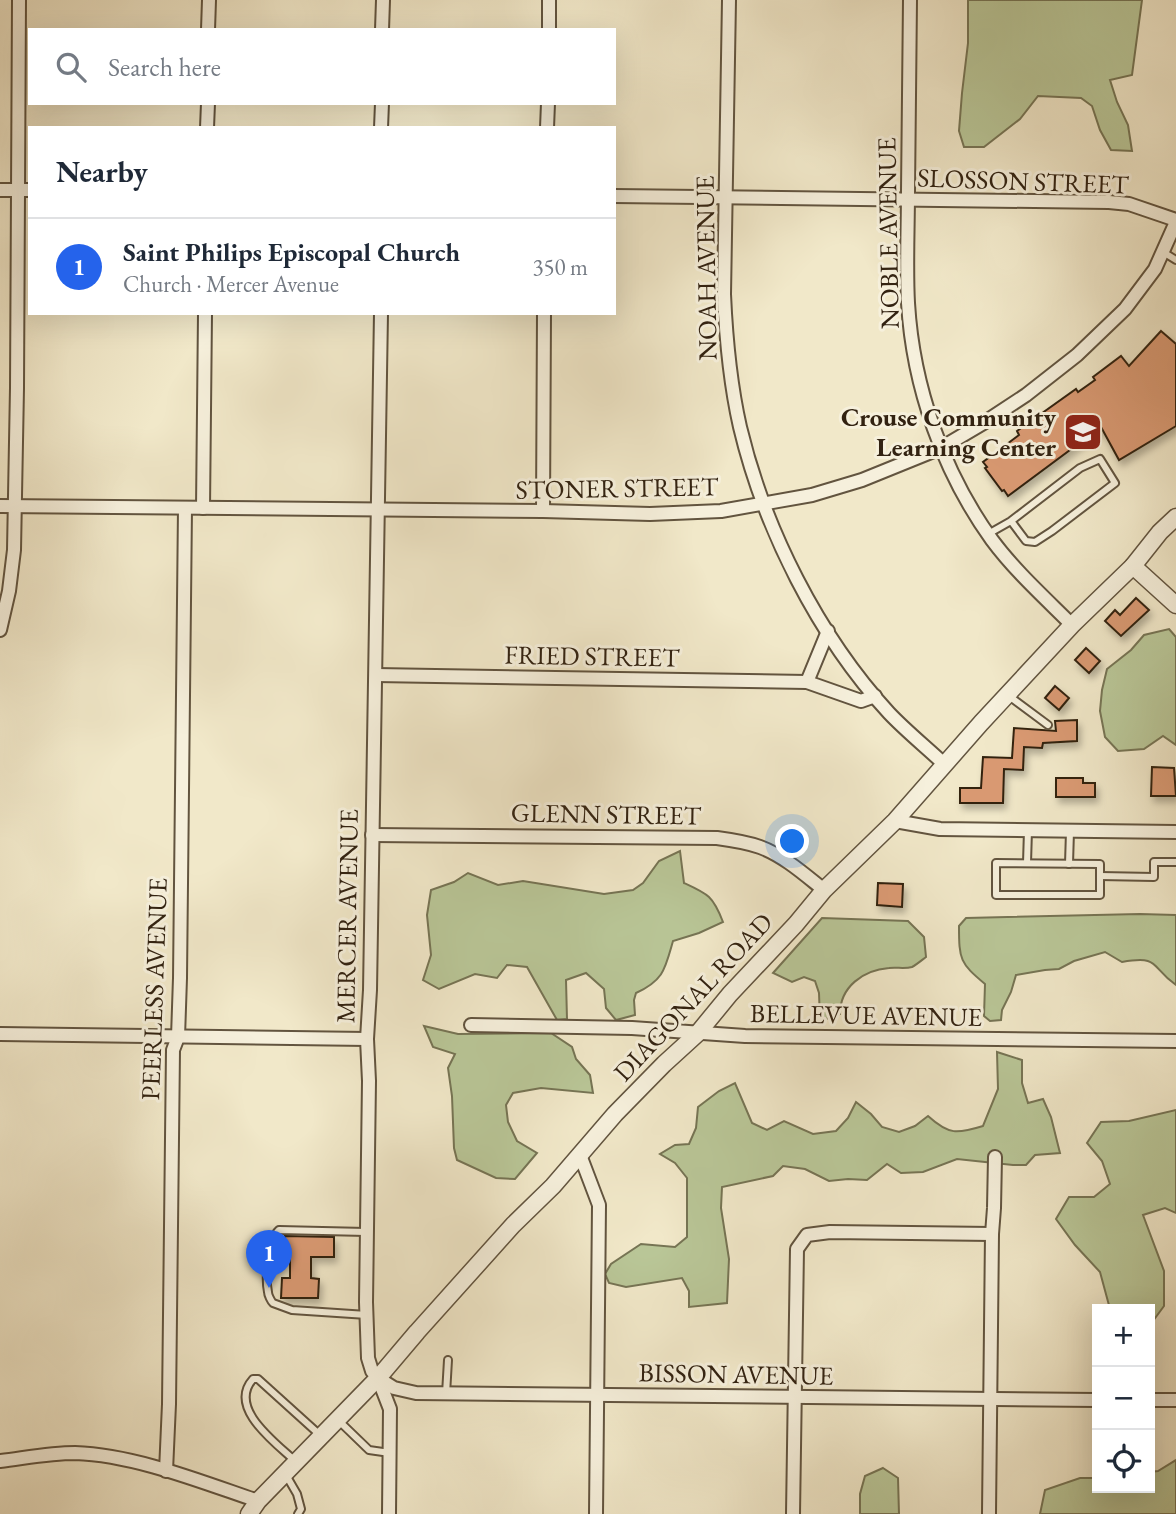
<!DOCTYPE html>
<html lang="en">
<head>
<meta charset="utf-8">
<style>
  :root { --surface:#fff; --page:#f6f6f7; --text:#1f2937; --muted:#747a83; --line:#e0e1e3; --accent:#2563eb }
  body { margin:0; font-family:"EB Garamond",serif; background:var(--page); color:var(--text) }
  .controls { position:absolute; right:21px; bottom:21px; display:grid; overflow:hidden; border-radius:0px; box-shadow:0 7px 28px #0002 }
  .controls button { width:63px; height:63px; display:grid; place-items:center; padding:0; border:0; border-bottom:2px solid var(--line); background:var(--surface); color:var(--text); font:35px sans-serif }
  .you { position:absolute; left:793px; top:842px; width:24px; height:24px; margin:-18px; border:5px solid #fff; border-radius:50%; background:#1a73e8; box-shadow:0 0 0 10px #1a73e833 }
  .badge { display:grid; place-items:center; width:46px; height:46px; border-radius:50%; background:var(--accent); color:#fff; font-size:23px; font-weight:700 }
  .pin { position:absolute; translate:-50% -58px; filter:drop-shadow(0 2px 4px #0008) }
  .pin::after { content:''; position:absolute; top:37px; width:24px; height:21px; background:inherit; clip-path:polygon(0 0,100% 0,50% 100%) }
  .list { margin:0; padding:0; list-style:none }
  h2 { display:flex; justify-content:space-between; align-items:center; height:91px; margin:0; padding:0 28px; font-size:30px }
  h2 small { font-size:23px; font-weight:400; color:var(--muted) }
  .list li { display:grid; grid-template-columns:46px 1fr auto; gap:21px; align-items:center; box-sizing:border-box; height:98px; padding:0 28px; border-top:2px solid var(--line) }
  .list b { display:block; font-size:26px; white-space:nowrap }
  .list p { margin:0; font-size:23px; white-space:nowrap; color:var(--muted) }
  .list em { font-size:23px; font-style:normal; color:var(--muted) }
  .icon { flex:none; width:38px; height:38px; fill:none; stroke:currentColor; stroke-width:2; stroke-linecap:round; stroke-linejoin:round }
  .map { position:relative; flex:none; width:1176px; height:1514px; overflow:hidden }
  .search { position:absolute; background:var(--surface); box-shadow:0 7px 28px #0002; left:28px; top:28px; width:588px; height:77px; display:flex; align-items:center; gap:18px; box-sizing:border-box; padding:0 24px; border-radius:0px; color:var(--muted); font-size:26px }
  .panel { position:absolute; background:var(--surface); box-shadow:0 7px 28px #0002; left:28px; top:126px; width:588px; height:189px; border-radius:0px }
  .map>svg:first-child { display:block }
</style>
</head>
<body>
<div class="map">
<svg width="1176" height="1514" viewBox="0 0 1176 1514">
  <defs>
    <filter id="shadow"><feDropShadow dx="3" dy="5.5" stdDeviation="3.5" flood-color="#0004"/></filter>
  </defs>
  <rect width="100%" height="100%" fill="#f1e8c9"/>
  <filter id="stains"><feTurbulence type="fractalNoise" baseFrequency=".00286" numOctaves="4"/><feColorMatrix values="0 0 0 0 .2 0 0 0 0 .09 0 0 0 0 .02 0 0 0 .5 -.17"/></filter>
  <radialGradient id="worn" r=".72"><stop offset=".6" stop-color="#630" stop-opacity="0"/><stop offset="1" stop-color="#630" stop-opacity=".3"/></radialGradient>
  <!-- green -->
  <g fill="#b9c697" stroke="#767454" stroke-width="2">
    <polygon points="968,0 1142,0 1132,75 1110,80 1117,102 1128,125 1132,151 1111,150 1100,130 1092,106 1081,98 1038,96 1020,119 984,147 964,147 959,131 962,93 968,43"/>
    <polygon points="1169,629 1176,637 1176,745 1163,736 1144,749 1118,751 1105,737 1100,711 1102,690 1107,669 1131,650 1144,635"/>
    <path d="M680,851L684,883C708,894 713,896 723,922L699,933L673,941C665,969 664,980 636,993L634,1000L635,1015L616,1020L606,1008L604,989L586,973L566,980L567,1019L557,1020L527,967L507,965L497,978L475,974L439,989L423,980L431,955L427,915L431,890L454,882L468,873L498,885L523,881L604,894L633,890L643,883L659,861Z"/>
    <path d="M1140,914L1176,915V985C1150,967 1161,955 1122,962L1105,952L1074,961L1059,969L1045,970L1016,975L1011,992L1002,1010L1001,1020L990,1021L984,1016L985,984C960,963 959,960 959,926L966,918Z"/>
    <path d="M822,918L908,921L924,937L926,957C922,960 916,965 912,967C905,969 896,967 889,968C863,970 840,987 840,1014L820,1021L819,993L815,981L804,977L792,982L773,973Z"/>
    <polygon points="424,1026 458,1034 551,1033 572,1047 576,1059 590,1075 593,1093 541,1088 513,1093 506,1105 508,1122 517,1141 537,1153 515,1179 496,1178 457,1160 454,1148 452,1096 448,1068 455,1054 433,1047"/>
    <path d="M997,1052L1022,1060V1083L1028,1103L1043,1099L1051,1117L1060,1153L1035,1155L1026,1165H1013L957,1159L923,1172L901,1173L887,1164L867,1180L848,1179L829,1181L805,1169L783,1166L773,1176L722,1187L721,1208L729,1259L727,1303L689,1307V1291L682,1278L626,1287L609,1283L605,1274L611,1264L641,1244L675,1247L687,1237V1178L675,1163L660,1154L675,1145L689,1144L696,1128L698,1107L719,1091L735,1083L752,1123L767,1130L784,1121L813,1134L836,1131L848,1118L856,1102L871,1114L882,1127L899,1132L915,1126L928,1116C949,1135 957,1134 983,1126L998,1089Z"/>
    <polygon points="1176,1110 1176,1213 1165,1208 1143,1215 1164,1271 1164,1306 1150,1325 1150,1309 1110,1309 1100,1272 1075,1245 1056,1219 1069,1197 1094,1197 1110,1184 1102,1161 1087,1143 1101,1122 1129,1121"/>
    <polygon points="1176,1460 1176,1514 1040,1514 1045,1490 1080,1478 1097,1478 1097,1488 1150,1488 1150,1472 1158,1471"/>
    <polygon points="883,1468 898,1478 899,1514 860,1514 860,1494 865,1476"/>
  </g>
  <!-- building -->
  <g fill="#d99972" stroke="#322211" stroke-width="2" filter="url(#shadow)">
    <polygon points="1161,331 1176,344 1176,426 1119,460 1101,427 1008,496 1004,490 1002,491 985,468 987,467 983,462 1019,435 1017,431 1076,389 1078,392 1095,380 1093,377 1121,356 1129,366"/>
    <polygon points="1136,598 1149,610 1121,636 1105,621 1115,610 1120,615"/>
    <polygon points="1086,648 1100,661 1089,673 1075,660"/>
    <polygon points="1055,686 1069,698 1059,710 1045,698"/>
    <polygon points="1077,720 1077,741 1043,743 1042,748 1024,747 1023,770 1004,769 1003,803 960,803 960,788 981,788 983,757 1012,758 1014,728 1056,731 1055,721"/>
    <polygon points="1152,767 1174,768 1176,796 1151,796"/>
    <polygon points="1056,778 1083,778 1083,783 1095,783 1095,797 1056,797"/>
    <polygon points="878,883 903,884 902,907 877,905"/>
    <polygon points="285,1236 334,1237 334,1257 311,1257 311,1278 319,1279 318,1298 281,1298 282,1278 290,1278 290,1256 285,1256"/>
  </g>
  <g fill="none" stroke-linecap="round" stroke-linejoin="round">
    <!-- service casing -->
    <g stroke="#62543f" stroke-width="10">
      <g id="service">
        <polyline points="1163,252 1176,260"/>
        <polyline points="988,534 1011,521 1080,468 1100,459 1115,483 1052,531 1035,542 1026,541 1011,521"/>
        <polyline points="1009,696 1048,725"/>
        <polygon points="996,863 1100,864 1100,895 996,895"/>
        <polyline points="1027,863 1028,830"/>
        <polyline points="1069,864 1070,831"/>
        <polyline points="1100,876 1154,877 1154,862 1176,862"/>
        <path d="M366,1232L279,1230C268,1240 265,1278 268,1292C268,1295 271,1301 273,1303L292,1310L367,1315"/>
        <polyline points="446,1394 448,1360"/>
        <polyline points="339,1421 369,1450 390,1453"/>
        <path d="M295,1461C276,1443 227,1408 253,1379H258L320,1435"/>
        <polyline points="286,1475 297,1494 301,1509 298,1514"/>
      </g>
    </g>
    <!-- minor casing -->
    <g stroke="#62543f" stroke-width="16">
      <g id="minor">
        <path d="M729,0L724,294C726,339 730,383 740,427C764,528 818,636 889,713C906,731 926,747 944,764"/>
        <path d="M910,0C909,64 909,128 908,191C908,229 906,266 908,303C913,387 943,472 992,540C1015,571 1045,598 1072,625"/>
        <polyline points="208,30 209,0"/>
        <polyline points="382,30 383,0"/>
        <polyline points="549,30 549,0"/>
        <polyline points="207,128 208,103"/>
        <polyline points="381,128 382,103"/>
        <polyline points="547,128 548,103"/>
        <polyline points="0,190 30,190"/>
        <polyline points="614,196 1109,202 1129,204 1176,220"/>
        <polyline points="381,313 370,990 367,1039 369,1081 366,1302 368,1358 372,1371 378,1378 390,1409 389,1514"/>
        <polyline points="0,506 543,511 650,514 721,511 812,495 862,480 941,448 985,422 1026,395 1077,355 1125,309 1155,269 1176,222"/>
        <polyline points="203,508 205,313"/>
        <polyline points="543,511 544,313"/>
        <polyline points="0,630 9,591 14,550 17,388 19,0"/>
        <polyline points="376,675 807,682 861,701 875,696"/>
        <polyline points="807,682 828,631"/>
        <polyline points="895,821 940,829 1176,832"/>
        <path d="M372,835L717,838C732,840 746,842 760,847C784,856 804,874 824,890"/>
        <polyline points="471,1025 632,1028 745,1036 1176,1041"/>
        <polyline points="0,1034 367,1039"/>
        <polyline points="580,1155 599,1205 596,1514"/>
        <polyline points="378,1378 394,1388 416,1393 1097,1400"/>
        <polyline points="1150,1400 1176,1400"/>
        <path d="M0,1461C25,1458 50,1453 75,1453C135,1455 202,1482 258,1501"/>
        <polyline points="166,1471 169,1404 173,1050 178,1037 180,978 185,508"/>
        <polyline points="793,1514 797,1249 807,1235 830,1232 992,1234"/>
        <polyline points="989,1514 992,1234 994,1208 995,1157"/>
      </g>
    </g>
    <!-- tertiary casing -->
    <g stroke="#62543f" stroke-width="19">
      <g id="tertiary">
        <polyline points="1133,566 1176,605"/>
        <polyline points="249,1514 258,1501 378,1378 417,1332 513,1225 553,1186 615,1114 664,1064 698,1033 730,994 796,924 824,890 895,821 981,723 1072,625 1133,566 1160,532 1176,517"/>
      </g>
    </g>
    <!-- service -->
    <use href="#service" stroke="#f6f0dc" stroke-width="6"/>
    <!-- minor -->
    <use href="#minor" stroke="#f6f0dc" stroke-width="12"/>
    <!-- tertiary -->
    <use href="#tertiary" stroke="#f6f0dc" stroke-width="16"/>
  </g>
  <!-- icons -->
  <defs>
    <g id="school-square" transform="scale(2.0125)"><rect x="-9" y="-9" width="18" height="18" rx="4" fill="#8f2418" stroke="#f6f0dc"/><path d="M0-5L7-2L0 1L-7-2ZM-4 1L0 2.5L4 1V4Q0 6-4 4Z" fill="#fff"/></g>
  </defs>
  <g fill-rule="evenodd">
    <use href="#school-square" x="1083" y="432"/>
  </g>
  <g text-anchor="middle" stroke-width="6" stroke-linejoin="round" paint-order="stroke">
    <!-- street labels -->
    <g font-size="26" fill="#322211" stroke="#f6f0dc">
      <text transform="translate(1023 181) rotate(2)" y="9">SLOSSON STREET</text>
      <text transform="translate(888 233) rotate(-91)" y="9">NOBLE AVENUE</text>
      <text transform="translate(706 268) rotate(-91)" y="9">NOAH AVENUE</text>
      <text transform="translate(617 488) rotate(-1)" y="9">STONER STREET</text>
      <text transform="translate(592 656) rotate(1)" y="9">FRIED STREET</text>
      <text transform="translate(606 814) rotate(1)" y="9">GLENN STREET</text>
      <text transform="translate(347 916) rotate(-89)" y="9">MERCER AVENUE</text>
      <text transform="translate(154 989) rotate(-88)" y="9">PEERLESS AVENUE</text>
      <text transform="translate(693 997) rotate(-47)" y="9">DIAGONAL ROAD</text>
      <text transform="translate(866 1015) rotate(1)" y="9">BELLEVUE AVENUE</text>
      <text transform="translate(736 1374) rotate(1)" y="9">BISSON AVENUE</text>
    </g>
    <!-- poi labels -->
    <g font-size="26" font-weight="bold" fill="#322211" stroke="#f6f0dc" text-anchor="end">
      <text x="1056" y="426">Crouse Community<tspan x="1056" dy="30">Learning Center</tspan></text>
    </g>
  </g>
  <rect width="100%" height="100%" filter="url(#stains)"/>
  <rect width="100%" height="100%" fill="url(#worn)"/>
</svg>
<div class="controls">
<button>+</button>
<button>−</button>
<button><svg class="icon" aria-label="locate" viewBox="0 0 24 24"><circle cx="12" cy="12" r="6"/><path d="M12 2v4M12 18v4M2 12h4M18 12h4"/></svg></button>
</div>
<div class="you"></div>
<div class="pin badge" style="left:269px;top:1288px">1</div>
<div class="search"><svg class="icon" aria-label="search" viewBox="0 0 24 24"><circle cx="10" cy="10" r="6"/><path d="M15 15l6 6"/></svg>Search here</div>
<section class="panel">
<h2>Nearby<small></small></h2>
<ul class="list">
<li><span class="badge">1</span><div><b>Saint Philips Episcopal Church</b><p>Church · Mercer Avenue</p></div><em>350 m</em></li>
</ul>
</section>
</div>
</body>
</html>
